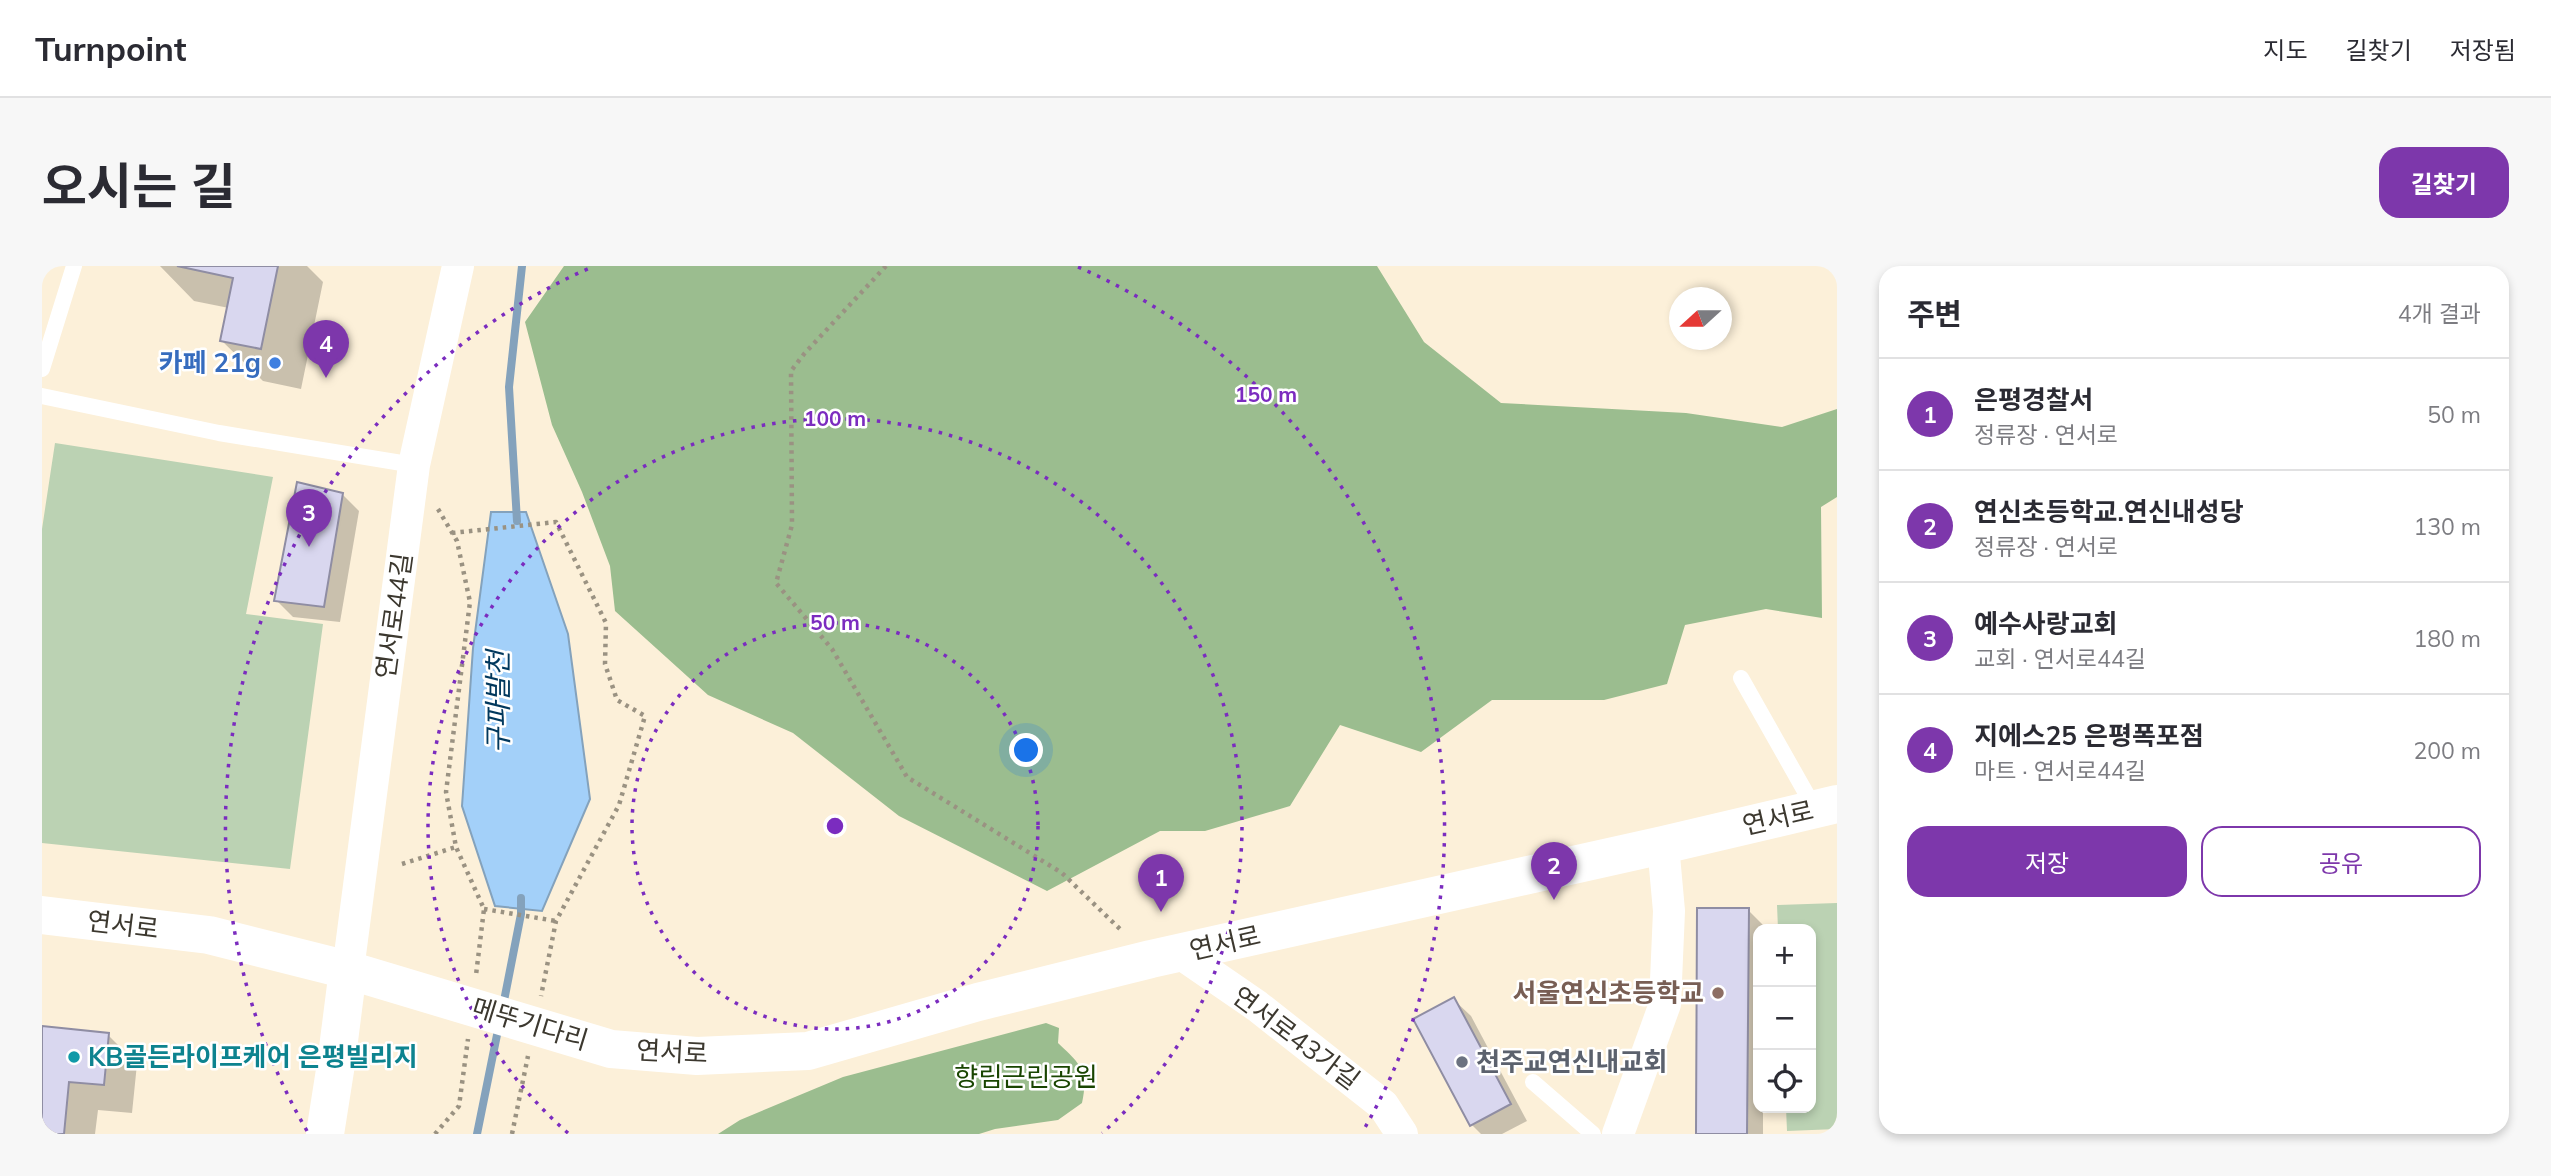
<!DOCTYPE html>
<html lang="ko">
<head>
<meta charset="utf-8">
<style>
  :root { --surface:#fff; --page:#f7f7f7; --text:#2b2b33; --muted:#7c7c81; --line:#e1e1e2; --accent:#7d37ab }
  body { margin:0; font-family:Mulish,"Noto Sans KR",sans-serif; background:var(--page); color:var(--text) }
  .controls { position:absolute; right:21px; bottom:21px; display:grid; overflow:hidden; border-radius:14px; box-shadow:0 4px 10px #0003 }
  .controls button { width:63px; height:63px; display:grid; place-items:center; padding:0; border:0; border-bottom:2px solid var(--line); background:var(--surface); color:var(--text); font:35px sans-serif }
  .compass { position:absolute; left:1627px; top:21px; width:63px; height:63px; border-radius:50%; background:var(--surface); box-shadow:0 4px 10px #0003; rotate:249deg }
  .you { position:absolute; left:985px; top:485px; width:24px; height:24px; margin:-18px; border:5px solid #fff; border-radius:50%; background:#1a73e8; box-shadow:0 0 0 10px #1a73e833 }
  .badge { display:grid; place-items:center; width:46px; height:46px; border-radius:50%; background:var(--accent); color:#fff; font-size:23px; font-weight:700 }
  .pin { position:absolute; translate:-50% -58px; filter:drop-shadow(0 2px 4px #0008) }
  .pin::after { content:''; position:absolute; top:37px; width:24px; height:21px; background:inherit; clip-path:polygon(0 0,100% 0,50% 100%) }
  .list { margin:0; padding:0; list-style:none }
  h2 { display:flex; justify-content:space-between; align-items:center; height:91px; margin:0; padding:0 28px; font-size:30px }
  h2 small { font-size:23px; font-weight:400; color:var(--muted) }
  .list li { display:grid; grid-template-columns:46px 1fr auto; gap:21px; align-items:center; box-sizing:border-box; height:112px; padding:0 28px; border-top:2px solid var(--line) }
  .list b { display:block; font-size:26px; white-space:nowrap }
  .list p { margin:0; font-size:23px; white-space:nowrap; color:var(--muted) }
  .list em { font-size:23px; font-style:normal; color:var(--muted) }
  .actions { display:flex; gap:14px; padding:21px 28px }
  .actions a { flex:1; padding:16px 0; border:2px solid var(--accent); border-radius:21px; text-align:center; font-size:24px; color:var(--accent) }
  .actions .main { background:var(--accent); color:#fff }
  .icon { flex:none; width:38px; height:38px; fill:none; stroke:currentColor; stroke-width:2; stroke-linecap:round; stroke-linejoin:round }
  .map { position:relative; flex:none; width:1795px; height:868px; overflow:hidden; border-radius:21px }
  header { display:flex; align-items:center; gap:42px; box-sizing:border-box; height:98px; padding:0 35px; background:var(--surface); border-bottom:2px solid var(--line) }
  header strong { font-size:33px }
  nav { display:flex; gap:38px; margin-inline-start:auto; font-size:24px }
  .intro { display:flex; align-items:center; justify-content:space-between; box-sizing:border-box; height:168px; padding:0 42px }
  h1 { margin:0; font-size:49px }
  .button { padding:18px 32px; border-radius:21px; background:var(--accent); color:#fff; font-size:24px; font-weight:700 }
  main { display:flex; gap:42px; padding:0 42px }
  aside { flex:1; background:var(--surface); border-radius:21px; box-shadow:0 4px 10px #0003 }
  .map>svg:first-child { display:block }
</style>
</head>
<body>
<header>
<strong>Turnpoint</strong>
<nav><a>지도</a><a>길찾기</a><a>저장됨</a></nav>
</header>
<div class="intro"><h1>오시는 길</h1><a class="button">길찾기</a></div>
<main>
<div class="map">
<svg width="1795" height="868" viewBox="0 0 1795 868">
  <rect width="100%" height="100%" fill="#fcf0d9"/>
  <!-- green -->
  <g fill="#bbd2b3">
    <polygon points="13,177 231,211 204,348 281,358 248,603 0,577 0,263"/>
    <polygon points="1795,637 1795,863 1745,865 1744,842 1769,842 1769,663 1736,663 1735,639"/>
  </g>
  <!-- forest -->
  <g fill="#9bbd8f">
    <polygon points="522,0 1335,0 1382,76 1459,137 1644,147 1740,161 1795,143 1795,231 1779,241 1780,352 1724,343 1643,359 1625,418 1562,434 1450,434 1379,486 1298,459 1248,540 1163,565 1118,565 1005,625 857,550 751,467 666,429 573,345 568,300 540,226 510,159 483,56"/>
    <path d="M1004,757L1017,762L1016,777C1038,798 1047,804 1040,837L1016,854L953,863L937,868H676L698,854L801,811Z"/>
  </g>
  <!-- water -->
  <polygon fill="#a3d0f9" stroke="#84a2bc" stroke-width="2" points="449,246 484,246 526,368 548,533 500,645 453,640 420,540 431,382"/>
  <!-- shadow -->
  <g fill="#0003">
    <polygon points="118,0 265,0 281,16 259,123 221,115 180,75 187,42 152,35"/>
    <polygon points="300,228 317,245 298,356 251,351 234,334"/>
    <polygon points="1706,644 1723,661 1723,663 1716,663 1716,842 1721,842 1721,868 1656,868"/>
    <polygon points="1412,734 1429,750 1485,855 1460,868 1439,868 1430,859"/>
    <polygon points="0,762 66,769 95,798 90,847 56,844 53,868 0,868"/>
  </g>
  <g fill="none" stroke-linecap="round" stroke-linejoin="round">
    <!-- stream -->
    <g stroke="#84a2bc" stroke-width="8">
      <polyline points="475,255 467,121 480,0"/>
      <polyline points="461,740 479,648 479,632"/>
      <polyline points="435,868 457,759"/>
    </g>
  </g>
  <!-- building -->
  <g fill="#d9d7ef" stroke="#8f8da3" stroke-width="2">
    <polygon points="135,0 236,0 219,83 178,75 191,12"/>
    <polygon points="255,216 301,227 282,341 232,335"/>
    <polygon points="1655,642 1707,642 1705,868 1654,868"/>
    <polygon points="1412,731 1469,838 1428,860 1371,753"/>
    <polygon points="0,760 67,767 62,819 27,816 22,868 0,868"/>
  </g>
  <g fill="none" stroke-linecap="round" stroke-linejoin="round">
    <!-- path -->
    <g stroke="#9a9282" stroke-width="4.5" stroke-dasharray="3.5 5" stroke-linecap="butt">
      <polyline points="844,0 762,88 749,105 750,259 734,317 790,383 865,511 1020,607 1081,666"/>
      <polyline points="396,243 415,275 428,336 404,526 414,581 442,643 434,709"/>
      <polyline points="410,267 514,256 564,357 563,398 575,434 603,450 577,539 514,655 499,730"/>
      <polyline points="360,598 414,581"/>
      <polyline points="442,643 514,655"/>
      <polyline points="393,868 417,840 426,773"/>
      <polyline points="470,868 486,790"/>
    </g>
    <!-- lane -->
    <g stroke="#fff" stroke-width="16">
      <polyline points="0,103 32,0"/>
      <polyline points="0,130 177,167 372,199"/>
      <polyline points="1699,412 1773,543"/>
      <polyline points="1491,816 1551,868"/>
    </g>
    <!-- street -->
    <g stroke="#fff" stroke-width="32">
      <polyline points="1138,687 1215,740 1341,839 1360,868"/>
      <polyline points="306,704 372,199 416,0"/>
      <polyline points="1576,868 1623,738 1627,645 1621,579"/>
    </g>
    <!-- secondary -->
    <g stroke="#fff" stroke-width="38">
      <polyline points="0,649 167,669 306,704 569,783 655,790 766,785 936,736 1109,693 1621,579 1795,538"/>
      <polyline points="283,868 294,798 306,704"/>
    </g>
  </g>
  <!-- distance rings -->
  <g fill="none" stroke="#7b2cbf" stroke-width="3.5" stroke-dasharray="3.5 7">
    <circle cx="793" cy="560" r="203"/>
    <path d="M526 867A407 407 0 1 1 1060 867"/>
    <path d="M265 865A610 610 0 0 1 550 1M1036 1A610 610 0 0 1 1321 865"/>
  </g>
  <!-- markers -->
  <circle fill="#3f7fe0" stroke="#fff" stroke-width="2.5" cx="233" cy="97" r="7"/>
  <circle fill="#8d6e63" stroke="#fff" stroke-width="2.5" cx="1676" cy="727" r="7"/>
  <circle fill="#0f9aa8" stroke="#fff" stroke-width="2.5" cx="32" cy="791" r="7"/>
  <circle fill="#6b7280" stroke="#fff" stroke-width="2.5" cx="1420" cy="796" r="7"/>
  <g text-anchor="middle" stroke-width="5" stroke-linejoin="round" paint-order="stroke">
    <!-- shop labels -->
    <g font-size="26" font-weight="bold" fill="#366cbe" stroke="#fff" text-anchor="end">
      <text x="219" y="106">카페 21g</text>
    </g>
    <!-- street labels -->
    <g font-size="26" fill="#3c382f" stroke="#fff">
      <text transform="translate(352 350) rotate(-82)" y="9">연서로44길</text>
      <text transform="translate(1736 552) rotate(-13)" y="9">연서로</text>
      <text transform="translate(81 659) rotate(7)" y="9">연서로</text>
      <text transform="translate(1183 677) rotate(-13)" y="9">연서로</text>
      <text transform="translate(488 758) rotate(17)" y="9">메뚜기다리</text>
      <text transform="translate(1254 772) rotate(37)" y="9">연서로43가길</text>
      <text transform="translate(630 786) rotate(3)" y="9">연서로</text>
    </g>
    <!-- education labels -->
    <g font-size="26" font-weight="bold" fill="#785e54" stroke="#fff" text-anchor="end">
      <text x="1662" y="736">서울연신초등학교</text>
    </g>
    <!-- culture labels -->
    <g font-size="26" font-weight="bold" fill="#0d838f" stroke="#fff" text-anchor="start">
      <text x="46" y="800">KB골든라이프케어 은평빌리지</text>
    </g>
    <!-- worship labels -->
    <g font-size="26" font-weight="bold" fill="#5b616d" stroke="#fff" text-anchor="start">
      <text x="1434" y="805">천주교연신내교회</text>
    </g>
    <!-- park labels -->
    <g font-size="26" fill="#194501" stroke="#fff">
      <text x="984" y="820">향림근린공원</text>
    </g>
    <!-- water labels -->
    <g font-size="28" font-style="italic" fill="#01385d" stroke="#fff">
      <text transform="translate(456 436) rotate(-90)" y="10">구파발천</text>
    </g>
  </g>
  <circle cx="793" cy="560" r="10" fill="#7b2cbf" stroke="#fff" stroke-width="3.5"/>
  <g font-size="21" text-anchor="middle" font-weight="bold" fill="#7b2cbf" stroke="#fff" stroke-width="5" stroke-linejoin="round" paint-order="stroke">
    <text x="1224" y="136">150 m</text>
    <text x="793" y="160">100 m</text>
    <text x="793" y="364">50 m</text>
  </g>
</svg>
<div class="controls">
<button>+</button>
<button>−</button>
<button><svg class="icon" aria-label="locate" viewBox="0 0 24 24"><circle cx="12" cy="12" r="6"/><path d="M12 2v4M12 18v4M2 12h4M18 12h4"/></svg></button>
</div>
<svg class="compass" viewBox="-18 -18 36 36"><path d="M0-13l5 13h-10z" fill="#e53935"/><path d="M0 13l5-13h-10z" fill="#7c7c81"/></svg>
<div class="you"></div>
<div class="pin badge" style="left:1119px;top:646px">1</div>
<div class="pin badge" style="left:1512px;top:634px">2</div>
<div class="pin badge" style="left:267px;top:281px">3</div>
<div class="pin badge" style="left:284px;top:112px">4</div>
</div>
<aside>
<h2>주변<small>4개 결과</small></h2>
<ul class="list">
<li><span class="badge">1</span><div><b>은평경찰서</b><p>정류장 · 연서로</p></div><em>50 m</em></li>
<li><span class="badge">2</span><div><b>연신초등학교.연신내성당</b><p>정류장 · 연서로</p></div><em>130 m</em></li>
<li><span class="badge">3</span><div><b>예수사랑교회</b><p>교회 · 연서로44길</p></div><em>180 m</em></li>
<li><span class="badge">4</span><div><b>지에스25 은평폭포점</b><p>마트 · 연서로44길</p></div><em>200 m</em></li>
</ul>
<div class="actions"><a class="main">저장</a><a>공유</a></div>
</aside>
</main>
</body>
</html>
